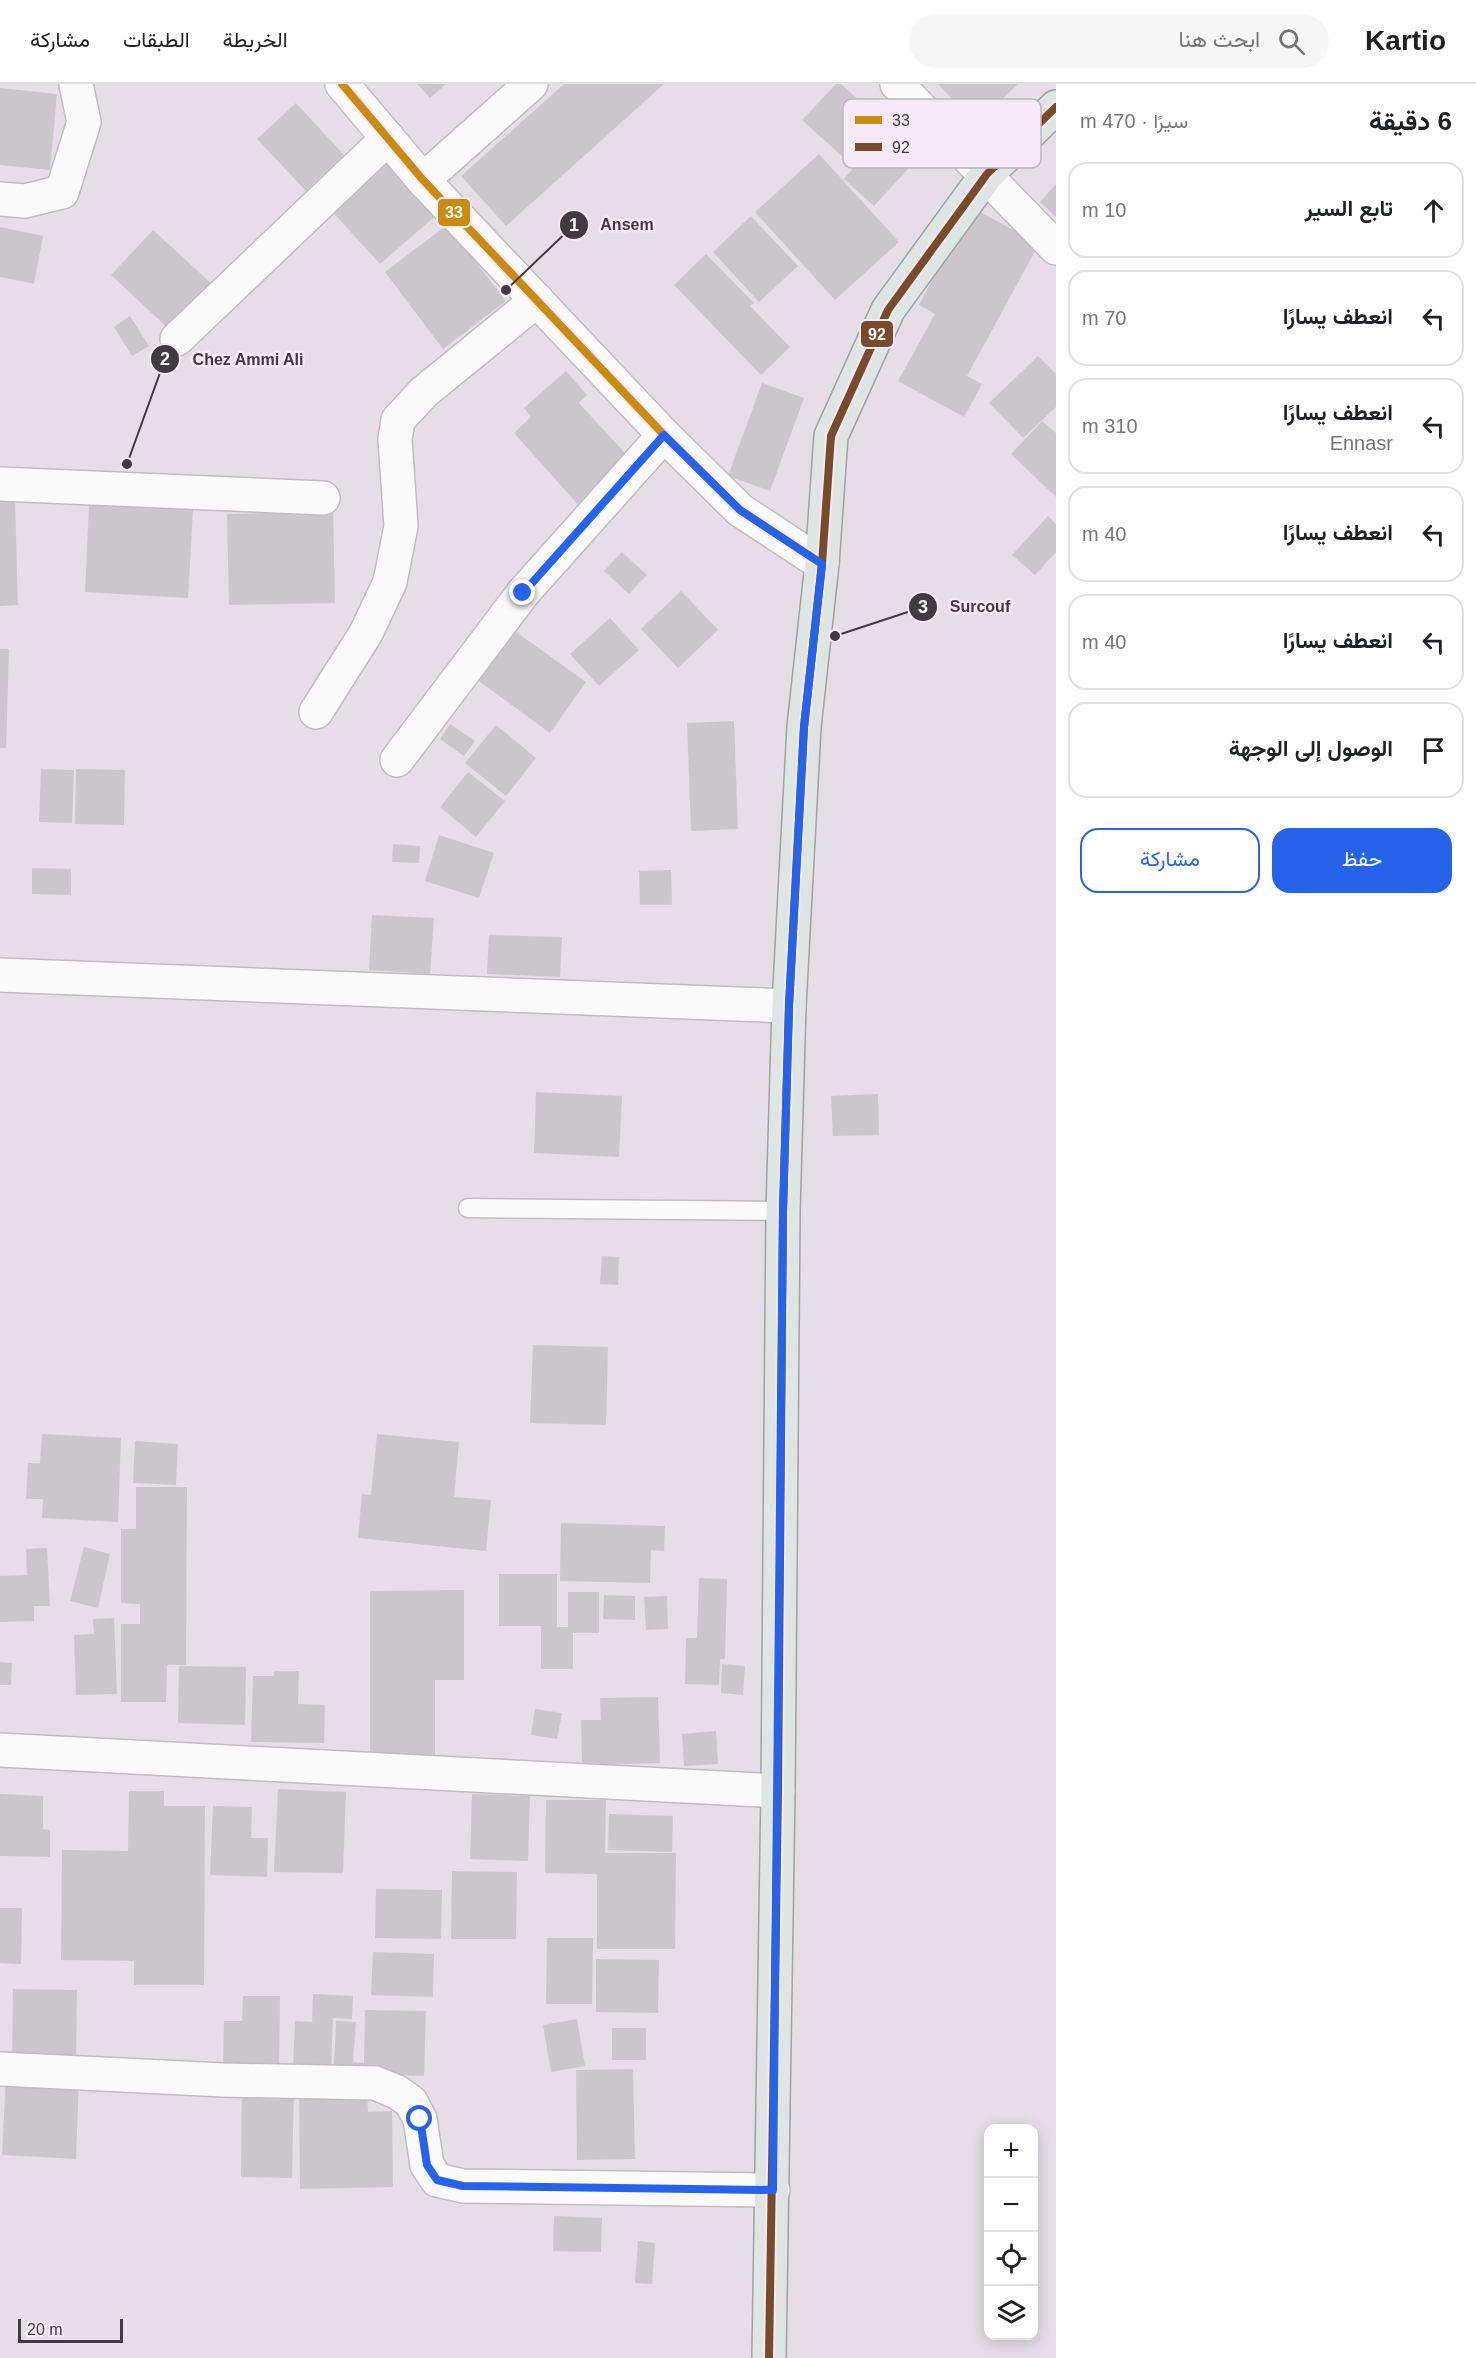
<!DOCTYPE html>
<html lang="ar">
<head>
<meta charset="utf-8">
<style>
  :root { --surface:#fff; --page:#f6f6f6; --text:#202124; --muted:#757577; --line:#e0e0e0; --accent:#2563eb }
  body { margin:0; font-family:Arial,Vazirmatn,sans-serif; background:var(--page); color:var(--text); direction:rtl }
  .controls { position:absolute; right:18px; bottom:18px; display:grid; overflow:hidden; border-radius:12px; box-shadow:0 3px 15px #0003 }
  .controls button { width:54px; height:54px; display:grid; place-items:center; padding:0; border:0; border-bottom:2px solid var(--line); background:var(--surface); color:var(--text); font:30px sans-serif }
  .scale { position:absolute; left:18px; bottom:15px; width:105px; box-sizing:border-box; padding-left:6px; border:3px solid #403b41; border-top:0; font-size:16px; line-height:21px; white-space:nowrap; color:#403b41; -webkit-text-stroke:4px #f5e8f7; paint-order:stroke }
  .stop { position:absolute; width:18px; height:18px; margin:-14px; border:4px solid #2563eb; border-radius:50%; background:#fff }
  .stop.end { background:#2563eb; border-color:#fff; box-shadow:0 2px 6px #0008 }
  .list { margin:0; padding:0; list-style:none }
  h2 { display:flex; justify-content:space-between; align-items:center; height:78px; margin:0; padding:0 24px; font-size:26px }
  h2 small { font-size:20px; font-weight:400; color:var(--muted) }
  .list li { display:grid; grid-template-columns:39px 1fr auto; gap:18px; align-items:center; box-sizing:border-box; height:96px; margin:0 12px 12px; padding:0 12px; border:2px solid var(--line); border-radius:18px }
  .list b { display:block; font-size:22px; white-space:nowrap }
  .list p { margin:0; font-size:20px; white-space:nowrap; color:var(--muted) }
  .list em { font-size:20px; font-style:normal; color:var(--muted) }
  .actions { display:flex; gap:12px; padding:18px 24px }
  .actions a { flex:1; padding:14px 0; border:2px solid var(--accent); border-radius:18px; text-align:center; font-size:21px; color:var(--accent) }
  .actions .main { background:var(--accent); color:#fff }
  .icon { flex:none; width:33px; height:33px; fill:none; stroke:currentColor; stroke-width:2; stroke-linecap:round; stroke-linejoin:round }
  .map { position:relative; flex:none; width:1056px; height:2274px; overflow:hidden; direction:ltr }
  header { display:flex; align-items:center; gap:36px; box-sizing:border-box; height:84px; padding:0 30px; background:var(--surface); border-bottom:2px solid var(--line) }
  header strong { font-size:28px }
  nav { display:flex; gap:33px; margin-inline-start:auto; font-size:21px }
  .search { width:420px; height:54px; background:var(--page); display:flex; align-items:center; gap:15px; box-sizing:border-box; padding:0 21px; border-radius:33px; color:var(--muted); font-size:22px }
  main { display:flex }
  aside { flex:1; background:var(--surface) }
  .map>svg:first-child { display:block }
</style>
</head>
<body>
<header>
<strong>Kartio</strong>
<div class="search"><svg class="icon" aria-label="search" viewBox="0 0 24 24"><circle cx="10" cy="10" r="6"/><path d="M15 15l6 6"/></svg>ابحث هنا</div>
<nav><a>الخريطة</a><a>الطبقات</a><a>مشاركة</a></nav>
</header>
<main>
<aside>
<h2>6 دقيقة<small>سيرًا · 470 m</small></h2>
<ul class="list">
<li><svg class="icon" aria-label="ahead" viewBox="0 0 24 24"><path d="M12 20V5M6 11l6-6 6 6"/></svg><div><b>تابع السير</b></div><em>10 m</em></li>
<li><svg class="icon" aria-label="left" viewBox="0 0 24 24"><path d="M17 20v-9H6M10 6l-5 5 5 5"/></svg><div><b>انعطف يسارًا</b></div><em>70 m</em></li>
<li><svg class="icon" aria-label="left" viewBox="0 0 24 24"><path d="M17 20v-9H6M10 6l-5 5 5 5"/></svg><div><b>انعطف يسارًا</b><p>Ennasr</p></div><em>310 m</em></li>
<li><svg class="icon" aria-label="left" viewBox="0 0 24 24"><path d="M17 20v-9H6M10 6l-5 5 5 5"/></svg><div><b>انعطف يسارًا</b></div><em>40 m</em></li>
<li><svg class="icon" aria-label="left" viewBox="0 0 24 24"><path d="M17 20v-9H6M10 6l-5 5 5 5"/></svg><div><b>انعطف يسارًا</b></div><em>40 m</em></li>
<li><svg class="icon" aria-label="arrive" viewBox="0 0 24 24"><path d="M6 21V4h12l-3 4 3 4H6"/></svg><div><b>الوصول إلى الوجهة</b></div></li>
</ul>
<div class="actions"><a class="main">حفظ</a><a>مشاركة</a></div>
</aside>
<div class="map">
<svg width="1056" height="2274" viewBox="0 0 1056 2274">
  <rect width="100%" height="100%" fill="#e5dee6"/>
  <!-- building -->
  <g fill="#cbc6cc">
    <polygon points="417,0 446,0 430,14"/>
    <polygon points="564,0 664,0 506,142 461,92"/>
    <polygon points="836,0 841,0 920,72 874,122 844,95 854,83 802,36"/>
    <polygon points="938,0 1018,0 976,40"/>
    <polygon points="0,4 57,10 50,86 0,81"/>
    <polygon points="296,19 344,71 306,107 257,55"/>
    <polygon points="819,70 899,158 835,216 755,128"/>
    <polygon points="389,71 440,128 380,180 329,124"/>
    <polygon points="1056,100 1056,133 1040,118"/>
    <polygon points="971,123 1039,160 967,292 982,300 964,333 898,297 935,230 919,221"/>
    <polygon points="751,132 798,182 759,218 713,168"/>
    <polygon points="447,141 506,217 443,265 385,188"/>
    <polygon points="0,143 43,152 34,200 0,193"/>
    <polygon points="153,146 213,201 171,247 111,191"/>
    <polygon points="706,170 754,219 750,222 790,263 761,291 674,201"/>
    <polygon points="130,232 149,262 132,272 114,243"/>
    <polygon points="1038,272 1056,290 1056,323 1023,354 989,319"/>
    <polygon points="566,287 587,311 579,319 633,378 581,424 514,349 531,333 524,324"/>
    <polygon points="762,299 804,314 770,407 728,392"/>
    <polygon points="1042,337 1056,349 1056,413 1011,370"/>
    <polygon points="0,418 15,418 18,521 0,522"/>
    <polygon points="89,420 193,425 188,514 85,508"/>
    <polygon points="333,428 335,519 229,521 227,430"/>
    <polygon points="1048,432 1056,440 1056,468 1035,491 1012,471"/>
    <polygon points="622,468 647,491 629,510 604,487"/>
    <polygon points="681,507 718,546 678,584 641,545"/>
    <polygon points="610,534 639,566 599,602 570,570"/>
    <polygon points="512,545 586,598 550,649 476,595"/>
    <polygon points="0,565 9,565 6,664 0,664"/>
    <polygon points="734,637 738,745 691,747 687,639"/>
    <polygon points="450,640 475,657 464,672 440,655"/>
    <polygon points="496,641 536,674 506,712 465,679"/>
    <polygon points="41,685 74,686 72,739 39,738"/>
    <polygon points="76,685 125,686 124,741 75,740"/>
    <polygon points="468,688 505,717 476,753 440,723"/>
    <polygon points="439,751 494,769 479,814 425,797"/>
    <polygon points="393,760 420,762 419,779 392,778"/>
    <polygon points="32,784 71,785 71,811 32,810"/>
    <polygon points="671,786 672,821 640,821 639,787"/>
    <polygon points="372,831 434,834 430,890 369,886"/>
    <polygon points="489,851 562,853 560,893 487,890"/>
    <polygon points="536,1008 622,1012 619,1073 534,1069"/>
    <polygon points="878,1010 879,1051 833,1052 831,1012"/>
    <polygon points="602,1172 619,1173 618,1201 600,1200"/>
    <polygon points="533,1261 608,1263 606,1341 530,1339"/>
    <polygon points="42,1350 121,1354 118,1438 42,1434 43,1415 26,1415 28,1379 40,1379"/>
    <polygon points="377,1350 459,1358 454,1413 491,1416 486,1467 358,1454 362,1410 371,1411"/>
    <polygon points="135,1357 178,1360 176,1401 133,1399"/>
    <polygon points="136,1403 187,1403 186,1581 167,1581 166,1618 121,1618 121,1540 140,1540 140,1520 121,1519 121,1445 136,1445"/>
    <polygon points="561,1439 665,1442 664,1467 651,1466 650,1499 560,1497"/>
    <polygon points="84,1463 110,1470 98,1524 70,1517"/>
    <polygon points="47,1464 50,1522 34,1522 34,1537 0,1538 0,1492 27,1491 26,1465"/>
    <polygon points="499,1490 557,1490 557,1543 568,1543 568,1508 599,1508 599,1549 573,1549 573,1585 541,1585 541,1542 499,1542"/>
    <polygon points="699,1494 727,1495 725,1575 720,1575 719,1601 685,1600 686,1554 697,1554"/>
    <polygon points="464,1506 464,1596 435,1596 435,1682 370,1682 370,1507"/>
    <polygon points="604,1511 635,1512 635,1536 603,1535"/>
    <polygon points="667,1512 668,1545 646,1546 644,1513"/>
    <polygon points="114,1534 117,1610 76,1611 74,1551 94,1550 93,1535"/>
    <polygon points="0,1578 12,1579 11,1601 0,1601"/>
    <polygon points="722,1580 745,1582 743,1611 721,1609"/>
    <polygon points="179,1582 246,1583 245,1641 178,1639"/>
    <polygon points="274,1587 299,1587 298,1620 325,1621 324,1659 251,1658 253,1592 274,1592"/>
    <polygon points="658,1613 660,1679 582,1681 581,1636 601,1636 600,1614"/>
    <polygon points="535,1625 562,1629 557,1655 531,1651"/>
    <polygon points="716,1647 718,1680 684,1682 682,1650"/>
    <polygon points="278,1705 346,1708 343,1789 274,1788"/>
    <polygon points="129,1707 164,1707 164,1722 205,1722 204,1901 134,1901 134,1877 61,1876 62,1766 128,1767"/>
    <polygon points="0,1710 43,1712 43,1745 50,1746 50,1773 0,1772"/>
    <polygon points="472,1710 530,1712 528,1777 470,1775"/>
    <polygon points="546,1716 606,1716 605,1769 676,1769 675,1865 597,1865 597,1790 545,1789"/>
    <polygon points="213,1722 252,1723 251,1754 268,1754 267,1793 210,1791"/>
    <polygon points="609,1730 673,1732 672,1768 608,1766"/>
    <polygon points="452,1787 517,1788 516,1855 451,1855"/>
    <polygon points="376,1805 442,1806 441,1855 375,1854"/>
    <polygon points="0,1824 22,1824 21,1880 0,1879"/>
    <polygon points="547,1854 593,1854 592,1920 546,1920"/>
    <polygon points="373,1868 434,1870 433,1913 371,1911"/>
    <polygon points="596,1875 659,1876 658,1929 596,1928"/>
    <polygon points="13,1905 77,1906 76,1978 12,1977"/>
    <polygon points="313,1910 353,1912 352,1935 333,1934 331,1986 293,1984 295,1937 312,1938"/>
    <polygon points="243,1912 280,1912 279,1987 223,1986 224,1937 242,1937"/>
    <polygon points="365,1926 426,1927 424,1992 353,1990 334,1982 336,1937 356,1938 353,1978 364,1979"/>
    <polygon points="577,1935 585,1982 551,1988 543,1941"/>
    <rect x="612" y="1944" width="34" height="32"/>
    <polygon points="633,1985 635,2075 577,2076 576,1986"/>
    <polygon points="6,1992 79,1995 76,2075 2,2071"/>
    <polygon points="242,2002 294,2003 292,2094 241,2093"/>
    <polygon points="367,2002 368,2028 392,2027 393,2103 300,2105 299,2003"/>
    <polygon points="554,2132 602,2134 601,2168 553,2167"/>
    <polygon points="638,2157 655,2159 652,2200 635,2199"/>
  </g>
  <g fill="none" stroke-linecap="round" stroke-linejoin="round">
    <!-- service casing -->
    <g stroke="#c2bcc2" stroke-width="21">
      <polyline id="service" points="468,1124 783,1127"/>
    </g>
    <!-- minor casing -->
    <g stroke="#c2bcc2" stroke-width="36">
      <g id="minor">
        <polyline points="342,0 423,96 664,351 740,426 822,480"/>
        <polyline points="897,0 1056,164"/>
        <polyline points="423,96 531,0"/>
        <polyline points="0,115 25,117 62,108 84,38 76,0"/>
        <polyline points="177,255 388,54"/>
        <polyline points="0,400 323,414"/>
        <polyline points="316,628 366,549 390,498 401,442 395,355 398,336 424,308 537,216"/>
        <polyline points="397,676 523,509 664,351"/>
        <polyline points="0,1666 778,1707"/>
        <polyline points="0,1985 223,1996 375,1999 397,2008 411,2018 420,2035 427,2081 437,2096 463,2102 773,2106"/>
      </g>
    </g>
    <!-- secondary casing -->
    <g stroke="#c2bcc2" stroke-width="36">
      <polyline id="secondary" points="0,891 789,922"/>
    </g>
    <!-- primary casing -->
    <g stroke="#9da4a2" stroke-width="36">
      <polyline id="primary" points="769,2274 778,1707 783,1127 789,922 804,643 822,480 831,352 888,226 987,90 1056,23"/>
    </g>
    <!-- service -->
    <use href="#service" stroke="#fbfafb" stroke-width="18"/>
    <!-- minor -->
    <use href="#minor" stroke="#fbfafb" stroke-width="33"/>
    <!-- secondary -->
    <use href="#secondary" stroke="#fbfafb" stroke-width="33"/>
    <!-- primary -->
    <use href="#primary" stroke="#dfe5e2" stroke-width="33"/>
    <!-- bus-1 casing -->
    <g stroke="#f5e8f7" stroke-width="12">
      <polyline id="bus-1" points="342,0 423,96 664,351 740,426 822,480"/>
    </g>
    <!-- bus-2 casing -->
    <g stroke="#f5e8f7" stroke-width="12">
      <polyline id="bus-2" points="769,2274 778,1707 783,1127 789,922 804,643 822,480 831,352 888,226 987,90 1056,23"/>
    </g>
    <!-- bus-1 -->
    <use href="#bus-1" stroke="#c98b10" stroke-width="8"/>
    <!-- bus-2 -->
    <use href="#bus-2" stroke="#7a4b2a" stroke-width="8"/>
  </g>
  <g fill="none" stroke-linecap="round" stroke-linejoin="round">
    <!-- route -->
    <polyline stroke="#2563eb" stroke-width="8" points="420,2035 427,2081 437,2096 463,2102 773,2106 783,1127 789,922 804,643 822,480 740,426 664,351 523,509"/>
  </g>
  <!-- legend -->
  <rect x="843" y="15" width="198" height="69" rx="9" fill="#f5e8f7" stroke="#bfb4c0" stroke-width="1.5"/>
  <rect x="855" y="32" width="27" height="8" fill="#c98b10"/>
  <rect x="855" y="59" width="27" height="8" fill="#7a4b2a"/>
  <g font-size="16" fill="#403b41">
    <text x="892" y="42">33</text>
    <text x="892" y="69">92</text>
  </g>
  <!-- callouts -->
  <path fill="none" stroke="#403b41" stroke-width="2" d="M506 206L574 141M127 380L165 275M835 552L923 523"/>
  <g fill="#403b41" stroke="#f5e8f7" stroke-width="2">
    <circle cx="506" cy="206" r="6"/>
    <circle cx="127" cy="380" r="6"/>
    <circle cx="835" cy="552" r="6"/>
    <circle cx="574" cy="141" r="15"/>
    <circle cx="165" cy="275" r="15"/>
    <circle cx="923" cy="523" r="15"/>
  </g>
  <g font-size="18" text-anchor="middle" font-weight="bold" fill="#fff">
    <text x="574" y="147">1</text>
    <text x="165" y="281">2</text>
    <text x="923" y="529">3</text>
  </g>
  <g font-size="16" text-anchor="middle" font-weight="bold" fill="#403b41" stroke="#f5e8f7" stroke-width="5" stroke-linejoin="round" paint-order="stroke">
    <text x="627" y="146">Ansem</text>
    <text x="248" y="281">Chez Ammi Ali</text>
    <text x="980" y="528">Surcouf</text>
  </g>
  <g stroke="#f5e8f7" stroke-width="2">
    <rect x="437" y="114" width="34" height="29" rx="6" fill="#c98b10"/>
    <rect x="860" y="236" width="34" height="28" rx="6" fill="#7a4b2a"/>
  </g>
  <g font-size="16" text-anchor="middle" font-weight="bold" fill="#fff">
    <text x="454" y="134">33</text>
    <text x="877" y="256">92</text>
  </g>
</svg>
<div class="controls">
<button>+</button>
<button>−</button>
<button><svg class="icon" aria-label="locate" viewBox="0 0 24 24"><circle cx="12" cy="12" r="6"/><path d="M12 2v4M12 18v4M2 12h4M18 12h4"/></svg></button>
<button><svg class="icon" aria-label="layers" viewBox="0 0 24 24"><path d="M12 4l9 5-9 5-9-5zM3 14l9 5 9-5"/></svg></button>
</div>
<div class="scale">20 m</div>
<div class="stop" style="left:420px;top:2035px"></div>
<div class="stop end" style="left:523px;top:509px"></div>
</div>
</main>
</body>
</html>
